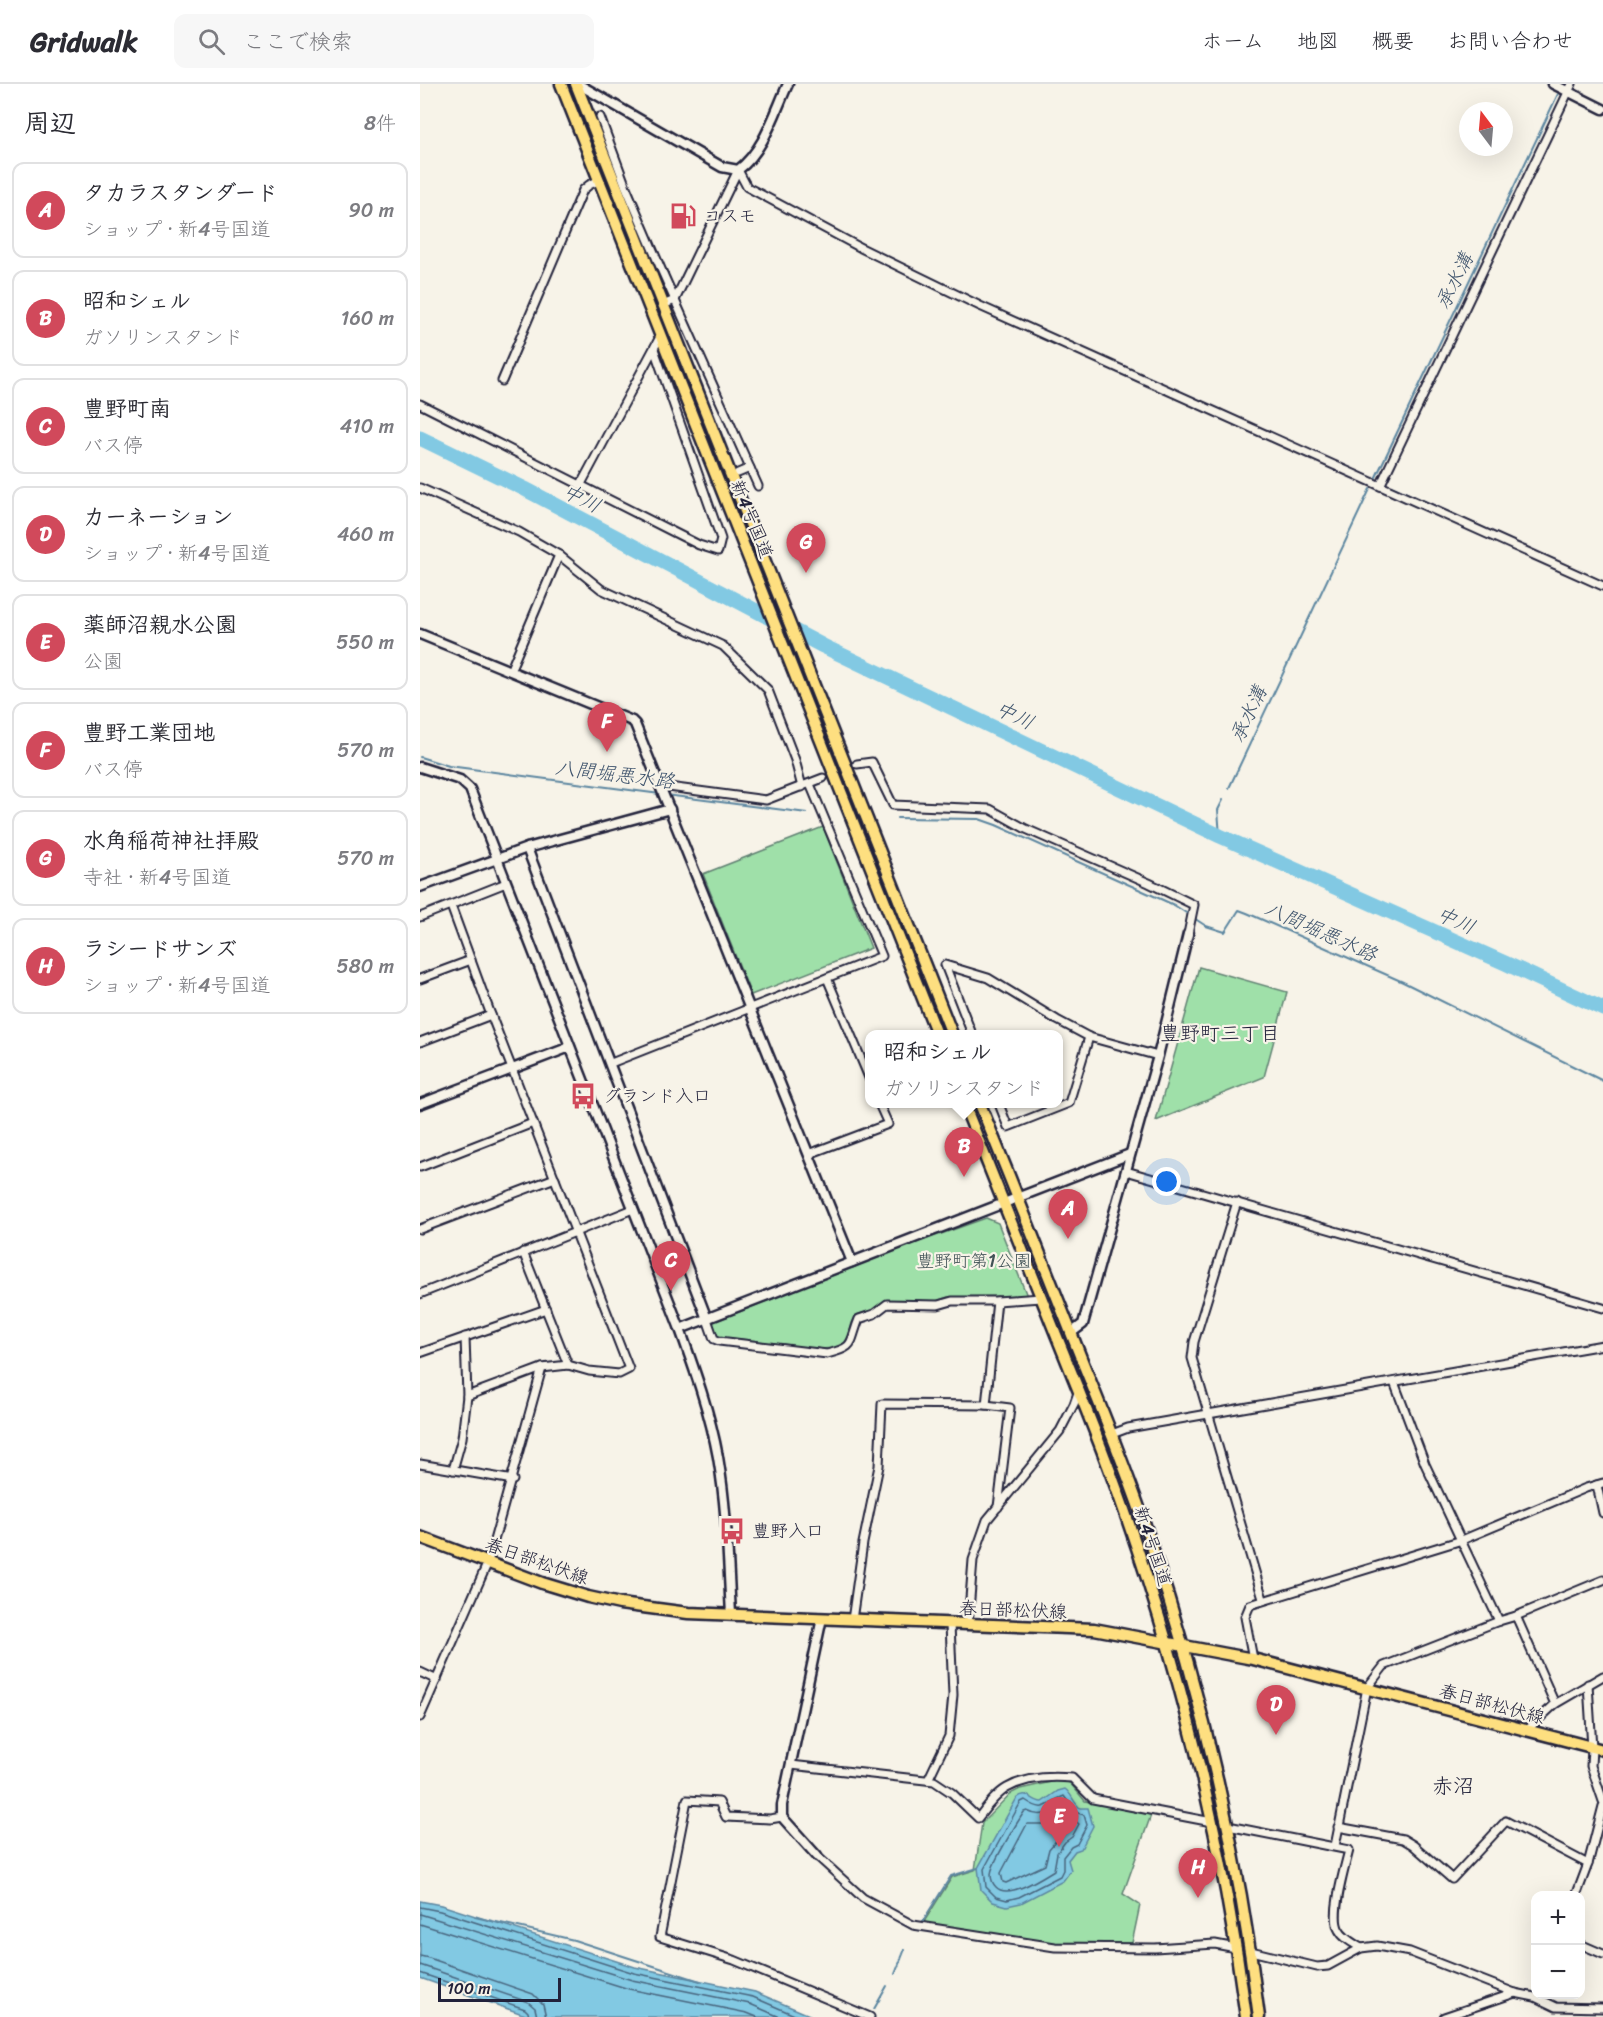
<!DOCTYPE html>
<html lang="ja">
<head>
<meta charset="utf-8">
<style>
  :root { --surface:#fff; --page:#f7f7f7; --text:#2b2b33; --muted:#7c7c81; --line:#e1e1e2; --accent:#d1495b }
  body { margin:0; font-family:Sriracha,"Klee One",sans-serif; background:var(--page); color:var(--text) }
  .controls { position:absolute; right:18px; bottom:18px; display:grid; overflow:hidden; border-radius:12px; box-shadow:0 6px 24px #0002 }
  .controls button { width:54px; height:54px; display:grid; place-items:center; padding:0; border:0; border-bottom:2px solid var(--line); background:var(--surface); color:var(--text); font:30px sans-serif }
  .compass { position:absolute; left:1039px; top:18px; width:54px; height:54px; border-radius:50%; background:var(--surface); box-shadow:0 6px 24px #0002; rotate:344deg }
  .scale { position:absolute; left:18px; bottom:15px; width:123px; box-sizing:border-box; padding-left:6px; border:3px solid #22223b; border-top:0; font-size:16px; line-height:21px; white-space:nowrap; color:#22223b; -webkit-text-stroke:4px #f7f3e8; paint-order:stroke }
  .you { position:absolute; left:747px; top:1098px; width:21px; height:21px; margin:-15px; border:4px solid #fff; border-radius:50%; background:#1a73e8; box-shadow:0 0 0 9px #1a73e833 }
  .badge { display:grid; place-items:center; width:39px; height:39px; border-radius:50%; background:var(--accent); color:#fff; font-size:20px; font-weight:700 }
  .pin { position:absolute; translate:-50% -50px; filter:drop-shadow(0 2px 3px #0008) }
  .pin::after { content:''; position:absolute; top:32px; width:21px; height:18px; background:inherit; clip-path:polygon(0 0,100% 0,50% 100%) }
  .popup { position:absolute; left:445px; top:946px; width:198px; height:78px; box-sizing:border-box; display:grid; place-content:center; border-radius:12px; background:var(--surface); filter:drop-shadow(0 2px 4px #0005); font-size:20px; white-space:nowrap; color:var(--muted) }
  .popup b { font-size:22px; color:var(--text) }
  .popup::after { content:''; position:absolute; left:50%; top:100%; margin-left:-12px; border:12px solid transparent; border-top-color:var(--surface) }
  .list { margin:0; padding:0; list-style:none }
  h2 { display:flex; justify-content:space-between; align-items:center; height:78px; margin:0; padding:0 24px; font-size:26px }
  h2 small { font-size:20px; font-weight:400; color:var(--muted) }
  .list li { display:grid; grid-template-columns:39px 1fr auto; gap:18px; align-items:center; box-sizing:border-box; height:96px; margin:0 12px 12px; padding:0 12px; border:2px solid var(--line); border-radius:12px }
  .list b { display:block; font-size:22px; white-space:nowrap }
  .list p { margin:0; font-size:20px; white-space:nowrap; color:var(--muted) }
  .list em { font-size:20px; font-style:normal; color:var(--muted) }
  .icon { flex:none; width:33px; height:33px; fill:none; stroke:currentColor; stroke-width:2; stroke-linecap:round; stroke-linejoin:round }
  .map { position:relative; flex:none; width:1183px; height:1933px; overflow:hidden }
  header { display:flex; align-items:center; gap:36px; box-sizing:border-box; height:84px; padding:0 30px; background:var(--surface); border-bottom:2px solid var(--line) }
  header strong { font-size:28px }
  nav { display:flex; gap:33px; margin-inline-start:auto; font-size:21px }
  .search { width:420px; height:54px; background:var(--page); display:flex; align-items:center; gap:15px; box-sizing:border-box; padding:0 21px; border-radius:12px; color:var(--muted); font-size:22px }
  main { display:flex }
  aside { flex:1; background:var(--surface) }
  .map>svg:first-child { display:block }
</style>
</head>
<body>
<header>
<strong>Gridwalk</strong>
<div class="search"><svg class="icon" aria-label="search" viewBox="0 0 24 24"><circle cx="10" cy="10" r="6"/><path d="M15 15l6 6"/></svg>ここで検索</div>
<nav><a>ホーム</a><a>地図</a><a>概要</a><a>お問い合わせ</a></nav>
</header>
<main>
<aside>
<h2>周辺<small>8件</small></h2>
<ul class="list">
<li><span class="badge">A</span><div><b>タカラスタンダード</b><p>ショップ · 新4号国道</p></div><em>90 m</em></li>
<li><span class="badge">B</span><div><b>昭和シェル</b><p>ガソリンスタンド</p></div><em>160 m</em></li>
<li><span class="badge">C</span><div><b>豊野町南</b><p>バス停</p></div><em>410 m</em></li>
<li><span class="badge">D</span><div><b>カーネーション</b><p>ショップ · 新4号国道</p></div><em>460 m</em></li>
<li><span class="badge">E</span><div><b>薬師沼親水公園</b><p>公園</p></div><em>550 m</em></li>
<li><span class="badge">F</span><div><b>豊野工業団地</b><p>バス停</p></div><em>570 m</em></li>
<li><span class="badge">G</span><div><b>水角稲荷神社拝殿</b><p>寺社 · 新4号国道</p></div><em>570 m</em></li>
<li><span class="badge">H</span><div><b>ラシードサンズ</b><p>ショップ · 新4号国道</p></div><em>580 m</em></li>
</ul>
</aside>
<div class="map">
<svg width="1183" height="1933" viewBox="0 0 1183 1933">
  <rect width="100%" height="100%" fill="#f7f3e8"/>
  <filter id="ink" filterUnits="userSpaceOnUse"><feTurbulence type="fractalNoise" baseFrequency=".0167" numOctaves="2"/><feDisplacementMap in="SourceGraphic" scale="12" xChannelSelector="R" yChannelSelector="G"/><feConvolveMatrix kernelMatrix="1 2 1 2 8 2 1 2 1" color-interpolation-filters="sRGB"/></filter>
  <g filter="url(#ink)">
    <!-- green -->
    <g fill="#9fe0a9" stroke="#608172" stroke-width="1.5">
      <polygon points="403,743 451,864 331,911 283,790"/>
      <polygon points="779,883 867,908 844,993 736,1037"/>
      <path d="M566,1134L578,1139L607,1212L528,1213L516,1217L465,1216L452,1226L436,1231L432,1239L427,1259C405,1270 385,1263 361,1260C341,1257 320,1255 299,1253L295,1250L291,1239L490,1161Z"/>
      <polygon points="640,1696 650,1699 665,1717 731,1731 703,1810 720,1821 712,1859 636,1860 502,1841 532,1793 555,1786 562,1739 590,1710 600,1705"/>
    </g>
    <!-- water -->
    <g fill="#82c9e3" stroke="#5c86a0" stroke-width="1.5">
      <path d="M645,1705C652,1710 653,1718 660,1724H668L673,1742L661,1765L655,1767L648,1776L651,1786L643,1797L601,1819L587,1822L573,1818L561,1806L558,1784L597,1714C607,1705 611,1717 622,1718L638,1707Z"/>
      <polygon points="0,1817 21,1821 215,1883 335,1908 394,1933 111,1933 0,1894"/>
    </g>
    <g fill="none" stroke-linecap="round" stroke-linejoin="round">
      <!-- shore -->
      <g stroke="#48657e" stroke-width="1.5">
        <path d="M644,1712L655,1728L664,1731L667,1741L657,1760L651,1763L643,1773V1786L640,1792L599,1813L587,1816L576,1813L566,1803L564,1785L601,1718L605,1716C627,1731 625,1719 644,1712Z"/>
        <path d="M641,1724L659,1740L652,1753L645,1758L637,1769L634,1786C621,1794 588,1816 576,1803C572,1799 571,1795 571,1790C572,1779 597,1739 604,1728L607,1727C620,1734 628,1729 641,1724Z"/>
        <polygon points="639,1736 647,1744 629,1765 625,1781 586,1799 583,1798 581,1789 607,1740 625,1740"/>
        <polyline points="0,1823 20,1827 214,1889 333,1913 379,1933"/>
        <polyline points="0,1830 212,1896 330,1920 360,1933"/>
        <polyline points="0,1840 209,1905 327,1929 337,1933"/>
        <polyline points="0,1872 9,1874 113,1910 123,1920 126,1933"/>
        <polyline points="0,1881 108,1918 115,1924 117,1933"/>
        <polyline points="0,1889 105,1925 108,1928 109,1933"/>
      </g>
      <!-- stream -->
      <g stroke="#5c86a0" stroke-width="2">
        <polyline points="955,395 1138,10"/>
        <polyline points="971,402 1183,498"/>
        <polyline points="0,673 29,682 240,710"/>
        <polyline points="809,704 950,405"/>
        <polyline points="246,711 387,729"/>
        <polyline points="477,734 559,735 576,741 754,821 786,842 805,848 819,826 827,829 983,898 1183,997"/>
        <polyline points="800,752 798,726 803,716"/>
        <polyline points="55,1833 154,1856 280,1897"/>
        <polyline points="501,1840 531,1792 558,1784"/>
        <polyline points="475,1890 485,1865"/>
        <polyline points="454,1925 467,1902"/>
      </g>
      <!-- river -->
      <polyline stroke="#82c9e3" stroke-width="15" points="0,354 105,405 403,562 800,752 1085,879 1183,925"/>
      <!-- minor-tunnel -->
      <g stroke="#ccc9c5" stroke-width="7" stroke-dasharray="7 3.5" stroke-linecap="butt">
        <polyline points="281,404 312,391"/>
        <polyline points="403,694 437,680"/>
      </g>
      <!-- minor casing -->
      <g stroke="#22223b" stroke-width="11">
        <g id="minor">
          <polyline points="180,33 206,103 241,185 338,402"/>
          <polyline points="318,86 327,103 441,164 560,222 1183,502"/>
          <polyline points="243,221 255,216 318,86"/>
          <polyline points="82,297 163,106 169,101 180,96"/>
          <polyline points="0,320 279,461 298,467 301,455 234,265"/>
          <polyline points="318,389 330,384"/>
          <polyline points="160,402 241,251"/>
          <polyline points="960,402 1152,0"/>
          <polyline points="0,404 99,448 139,471 181,505 303,562 348,606 375,676 382,703"/>
          <polyline points="90,587 139,471"/>
          <polyline points="437,680 452,678 473,721 570,725 606,745 729,799 774,821 768,850"/>
          <polyline points="241,702 346,716 403,694"/>
          <polyline points="31,822 71,931 209,1285 199,1290 169,1287 148,1281 122,1284 47,1312"/>
          <polyline points="0,833 86,799"/>
          <polyline points="407,894 450,996"/>
          <polyline points="0,895 51,876"/>
          <polyline points="552,950 525,881 568,894 637,936 669,953 649,1019 588,1043 579,1020"/>
          <polyline points="669,953 738,972"/>
          <polyline points="0,958 71,931"/>
          <polyline points="191,979 462,872 390,700"/>
          <polyline points="389,1070 468,1040 459,1020"/>
          <polyline points="0,1083 113,1039"/>
          <polyline points="706,1087 1183,1224"/>
          <polyline points="817,1118 774,1258 772,1274 843,1515"/>
          <polyline points="0,1145 135,1094"/>
          <polyline points="103,1168 148,1281"/>
          <polyline points="0,1210 213,1125"/>
          <path d="M287,1235L294,1255L299,1257L407,1270C436,1263 429,1260 439,1235L454,1230L467,1220L518,1221L532,1217H577L621,1214"/>
          <polyline points="0,1269 126,1225"/>
          <polyline points="974,1298 1005,1380 1079,1537"/>
          <polyline points="566,1321 577,1217"/>
          <polyline points="692,1350 708,1344 1183,1261"/>
          <polyline points="0,1380 93,1396"/>
          <polyline points="33,1386 42,1354 47,1312 45,1253"/>
          <polyline points="1177,1401 1183,1429"/>
          <polyline points="1096,1532 1135,1620"/>
          <polyline points="432,1536 443,1459 459,1382 462,1320 566,1321 590,1324 578,1423"/>
          <polyline points="548,1540 553,1476 567,1436 640,1347 654,1320 659,1306"/>
          <polyline points="833,1575 825,1533 830,1521 1042,1456 1166,1404 1183,1399"/>
          <polyline points="0,1588 17,1596"/>
          <polyline points="1168,1600 1172,1664 1171,1682 1183,1717"/>
          <polyline points="0,1633 68,1478 122,1284"/>
          <polyline points="1107,1646 1135,1620 1183,1592"/>
          <path d="M371,1681L514,1697L532,1709L558,1734C566,1724 575,1711 587,1704C606,1693 631,1692 652,1694L673,1715L792,1738"/>
          <polyline points="508,1696 529,1652 533,1611 530,1540"/>
          <polyline points="362,1733 350,1735 306,1733 299,1718 267,1716 240,1853 314,1876 450,1933"/>
          <path d="M808,1742L929,1766C925,1783 910,1831 919,1846C923,1854 933,1859 941,1864"/>
          <polyline points="918,1743 983,1755 993,1761 1032,1795 1086,1737 1168,1780"/>
          <polyline points="915,1762 947,1604 964,1582 1079,1537 1096,1532 1183,1496"/>
          <polyline points="397,1772 443,1814 493,1841 635,1863 735,1864 795,1860 816,1864"/>
          <polyline points="1156,1812 1168,1780 1183,1722"/>
          <polyline points="1160,1860 1183,1870"/>
          <polyline points="831,1867 897,1883 908,1882 941,1864 957,1862 990,1868 1095,1909 1115,1913 1136,1923 1183,1924"/>
          <polyline points="1024,1933 1095,1909"/>
        </g>
      </g>
      <!-- tertiary casing -->
      <g stroke="#22223b" stroke-width="13">
        <g id="tertiary">
          <path d="M158,0L302,83L318,86C344,67 355,28 368,0"/>
          <polyline points="1133,0 1183,25"/>
          <polyline points="0,550 212,637 215,640 432,1178"/>
          <path d="M0,683L40,696L50,705L260,1245C275,1287 290,1329 298,1373C307,1425 308,1478 311,1530"/>
          <polyline points="107,764 287,1235"/>
          <polyline points="0,803 107,764 250,725"/>
          <polyline points="0,1020 150,963"/>
          <polyline points="260,1245 710,1070"/>
          <polyline points="651,1249 663,1240 738,972 768,850"/>
          <polyline points="397,1772 362,1733 362,1721 402,1534"/>
        </g>
      </g>
      <!-- primary casing -->
      <g stroke="#22223b" stroke-width="15">
        <polyline id="primary" points="0,1453 122,1499 168,1513 200,1520 268,1529 674,1545 833,1575 1183,1666"/>
      </g>
      <!-- trunk casing -->
      <g stroke="#22223b" stroke-width="15">
        <g id="trunk">
          <polyline points="141,0 517,950"/>
          <polyline points="156,0 532,950"/>
          <path d="M544,1020C574,1094 603,1169 633,1243C657,1303 682,1362 703,1423C761,1588 803,1759 826,1933"/>
          <path d="M560,1020C595,1106 629,1192 663,1279C686,1336 709,1392 728,1450C781,1607 819,1769 839,1933"/>
        </g>
      </g>
      <!-- minor -->
      <use href="#minor" stroke="#f7f3e8" stroke-width="7"/>
      <!-- tertiary -->
      <use href="#tertiary" stroke="#f7f3e8" stroke-width="8"/>
      <!-- primary -->
      <use href="#primary" stroke="#fedf80" stroke-width="10"/>
      <!-- trunk -->
      <use href="#trunk" stroke="#fedf80" stroke-width="10"/>
    </g>
  </g>
  <!-- icons -->
  <defs>
    <g id="fuel-bare" transform="scale(2.07)"><path d="M-5.5-6h7V0h2V4h1.3V-2.5L3-4.5l.8-.8L6-3V5H2.5V1h-1V6h-7ZM-4.2-4.7v3.2H.2V-4.7Z" fill="#d1495b" stroke="#f7f3e8" stroke-width="2.5" paint-order="stroke"/></g>
    <g id="bus-bare" transform="scale(2.07)"><path d="M-5-6H5V4H4V6H2V4H-2V6H-4V4H-5ZM-3.5-4V0h7V-4ZM-3.5 1.2v1.5H-2V1.2ZM2 1.2v1.5H3.5V1.2Z" fill="#d1495b" stroke="#f7f3e8" stroke-width="2.5" paint-order="stroke"/></g>
  </defs>
  <g fill-rule="evenodd">
    <use href="#fuel-bare" x="263" y="132"/>
    <use href="#bus-bare" x="163" y="1012"/>
    <use href="#bus-bare" x="312" y="1447"/>
  </g>
  <g text-anchor="middle" stroke-width="4.5" stroke-linejoin="round" paint-order="stroke">
    <!-- poi labels -->
    <g font-size="18" fill="#22223b" stroke="#f7f3e8" text-anchor="start">
      <text x="283" y="138">コスモ</text>
      <text x="183" y="1018">グランド入口</text>
      <text x="332" y="1453">豊野入口</text>
    </g>
    <!-- street labels -->
    <g font-size="18" fill="#22223b" stroke="#f7f3e8">
      <text transform="translate(332 435) rotate(68)" y="6">新4号国道</text>
      <text transform="translate(733 1462) rotate(72)" y="6">新4号国道</text>
      <text transform="translate(117 1477) rotate(19)" y="6">春日部松伏線</text>
      <text transform="translate(593 1526) rotate(2)" y="6">春日部松伏線</text>
      <text transform="translate(1072 1620) rotate(15)" y="6">春日部松伏線</text>
    </g>
    <!-- park labels -->
    <g font-size="18" fill="#415256" stroke="#f7f3e8">
      <text x="554" y="1183">豊野町第1公園</text>
    </g>
    <!-- water labels -->
    <g font-size="20" font-style="italic" fill="#3f546d" stroke="#f7f3e8">
      <text transform="translate(1034 197) rotate(-64)" y="7">承水溝</text>
      <text transform="translate(162 414) rotate(27)" y="7">中川</text>
      <text transform="translate(828 630) rotate(-65)" y="7">承水溝</text>
      <text transform="translate(595 631) rotate(26)" y="7">中川</text>
      <text transform="translate(195 690) rotate(7)" y="7">八間堀悪水路</text>
      <text transform="translate(1036 836) rotate(24)" y="7">中川</text>
      <text transform="translate(901 847) rotate(24)" y="7">八間堀悪水路</text>
    </g>
    <!-- neighbourhood labels -->
    <g font-size="20" fill="#22223b" stroke="#f7f3e8">
      <text x="800" y="956">豊野町三丁目</text>
    </g>
    <!-- quarter labels -->
    <g font-size="21" fill="#22223b" stroke="#f7f3e8">
      <text x="1033" y="1709">赤沼</text>
    </g>
  </g>
</svg>
<div class="controls">
<button>+</button>
<button>−</button>
</div>
<svg class="compass" viewBox="-18 -18 36 36"><path d="M0-13l5 13h-10z" fill="#e53935"/><path d="M0 13l5-13h-10z" fill="#7c7c81"/></svg>
<div class="scale">100 m</div>
<div class="you"></div>
<div class="pin badge" style="left:648px;top:1155px">A</div>
<div class="pin badge" style="left:544px;top:1093px">B</div>
<div class="popup"><b>昭和シェル</b>ガソリンスタンド</div>
<div class="pin badge" style="left:251px;top:1207px">C</div>
<div class="pin badge" style="left:856px;top:1651px">D</div>
<div class="pin badge" style="left:639px;top:1763px">E</div>
<div class="pin badge" style="left:187px;top:668px">F</div>
<div class="pin badge" style="left:386px;top:489px">G</div>
<div class="pin badge" style="left:778px;top:1814px">H</div>
</div>
</main>
</body>
</html>
